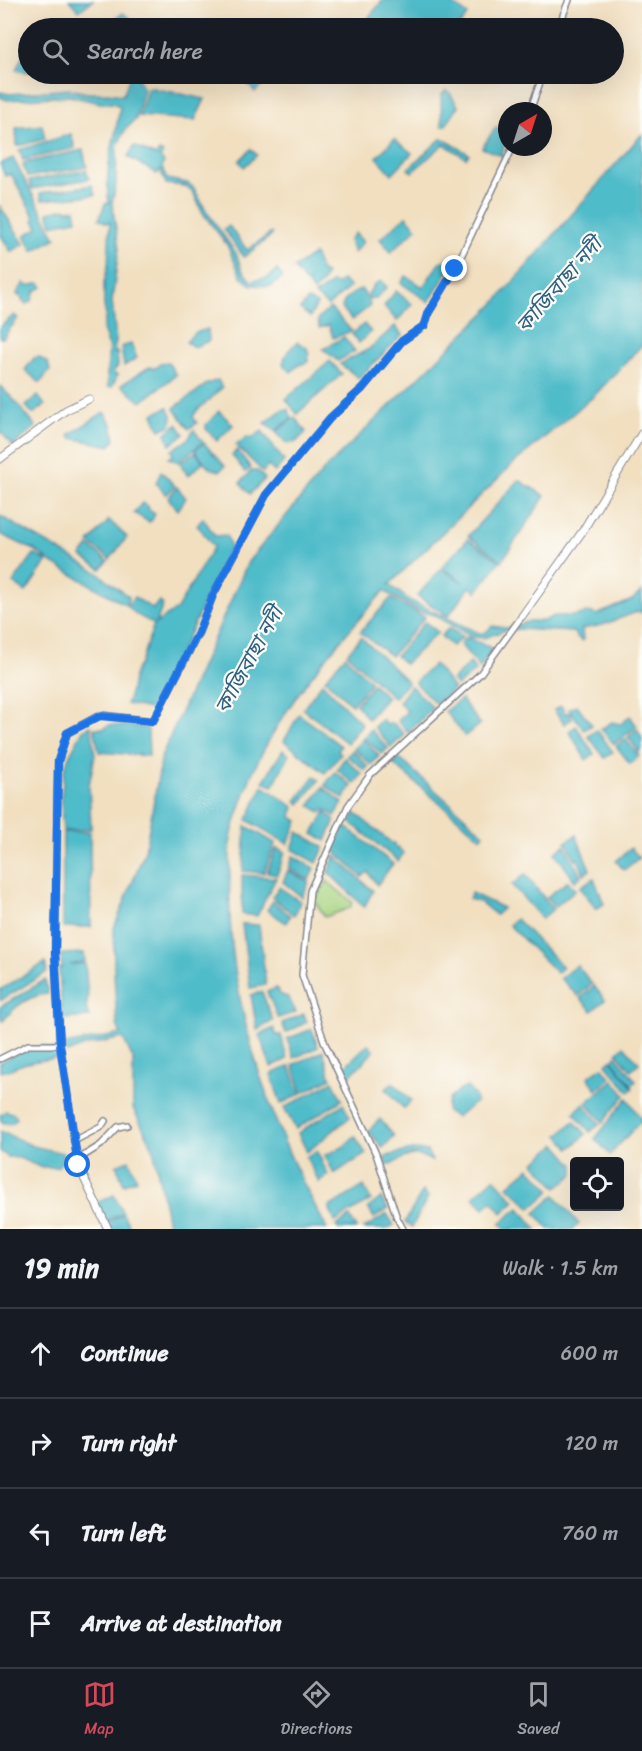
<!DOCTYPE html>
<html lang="en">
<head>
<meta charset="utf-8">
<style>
  :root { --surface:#171b24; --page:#20242c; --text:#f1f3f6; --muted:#9ea1a6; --line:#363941; --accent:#d1495b }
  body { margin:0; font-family:Sriracha,"Noto Sans Bengali",sans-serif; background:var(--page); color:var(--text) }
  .controls { position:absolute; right:18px; bottom:18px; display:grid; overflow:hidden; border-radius:6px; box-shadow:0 6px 24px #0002 }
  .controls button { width:54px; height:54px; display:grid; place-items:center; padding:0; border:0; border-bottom:2px solid var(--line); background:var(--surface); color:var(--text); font:30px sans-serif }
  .compass { position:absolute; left:498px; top:102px; width:54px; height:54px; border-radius:50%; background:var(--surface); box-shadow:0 6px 24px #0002; rotate:39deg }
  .stop { position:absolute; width:18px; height:18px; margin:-14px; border:4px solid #1a73e8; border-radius:50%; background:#fff }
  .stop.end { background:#1a73e8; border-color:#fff; box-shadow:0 2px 6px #0008 }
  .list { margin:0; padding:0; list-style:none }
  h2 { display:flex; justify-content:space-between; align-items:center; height:78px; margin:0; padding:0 24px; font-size:26px }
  h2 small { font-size:20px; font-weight:400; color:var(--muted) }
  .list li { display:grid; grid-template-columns:39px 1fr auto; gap:18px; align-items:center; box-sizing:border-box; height:90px; padding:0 24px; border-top:2px solid var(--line) }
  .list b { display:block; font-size:22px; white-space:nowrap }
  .list em { font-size:20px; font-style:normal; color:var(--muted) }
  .icon { flex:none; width:33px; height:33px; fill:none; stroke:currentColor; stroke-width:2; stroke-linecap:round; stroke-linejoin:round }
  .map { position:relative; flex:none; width:642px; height:1229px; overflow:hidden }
  .search { position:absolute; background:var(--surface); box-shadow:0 6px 24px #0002; left:18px; right:18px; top:18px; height:66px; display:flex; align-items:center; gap:15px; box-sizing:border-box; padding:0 21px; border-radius:33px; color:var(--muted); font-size:22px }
  .sheet { height:438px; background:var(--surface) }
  nav { display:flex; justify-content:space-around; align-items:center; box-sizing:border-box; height:84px; border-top:2px solid var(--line); background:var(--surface); font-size:16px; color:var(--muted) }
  nav a { display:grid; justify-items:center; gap:3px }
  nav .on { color:var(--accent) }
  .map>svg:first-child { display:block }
</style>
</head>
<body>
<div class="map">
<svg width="642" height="1229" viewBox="0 0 642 1229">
  <rect width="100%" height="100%" fill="#fdfcf7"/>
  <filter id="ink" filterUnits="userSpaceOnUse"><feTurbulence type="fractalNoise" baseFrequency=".0167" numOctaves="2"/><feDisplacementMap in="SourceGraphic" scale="12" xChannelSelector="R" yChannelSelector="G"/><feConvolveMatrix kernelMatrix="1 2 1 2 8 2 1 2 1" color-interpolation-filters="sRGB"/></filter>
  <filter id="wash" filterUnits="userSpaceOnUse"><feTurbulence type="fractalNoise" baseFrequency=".008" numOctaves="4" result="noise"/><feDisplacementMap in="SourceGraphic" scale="24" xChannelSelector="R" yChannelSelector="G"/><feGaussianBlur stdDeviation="1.35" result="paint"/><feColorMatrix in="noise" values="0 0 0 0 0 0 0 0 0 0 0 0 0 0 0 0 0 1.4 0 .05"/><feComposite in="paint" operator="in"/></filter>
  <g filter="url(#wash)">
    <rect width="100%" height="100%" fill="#f1dfc0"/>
    <!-- green -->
    <polygon fill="#a7d481" stroke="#618270" stroke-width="1.5" points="327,881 352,902 350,908 325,917 314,900"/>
    <!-- water -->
    <g fill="#4fbcc9" stroke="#357694" stroke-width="1.5">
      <polygon points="69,0 93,0 79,11"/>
      <polygon points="383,0 447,0 468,15 457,28 362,28 361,27"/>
      <path d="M123,13L130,18C127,34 103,29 90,28L100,19L110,24Z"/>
      <polygon points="24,53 28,55 28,72 16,70"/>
      <path d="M131,74H135L144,89L136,119L125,130L117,146L116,184L112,203L119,248L112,301L116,341L114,352H117L118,366L113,372L115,375H118L112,387H108L107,373L109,348L103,329L106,315L104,306V282L108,266L110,222L107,223L99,219L105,204L109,203C103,170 116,138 120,106L112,103H101L69,96L7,100L0,97V92L10,94L69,89L88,93H108L123,95Z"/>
      <polygon points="239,74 269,74 271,76 255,92"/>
      <polygon points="148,87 205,99 195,120 139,116"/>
      <polygon points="446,90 450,93 458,106 446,125 442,126 441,96"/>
      <polygon points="42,125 45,139 17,146 16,128"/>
      <polygon points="496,127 507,132 502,156 482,148"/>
      <polygon points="71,134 75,148 23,160 19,150"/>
      <path d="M642,134V345L594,396L514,463L389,585L411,601L479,633H485L492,626L507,628L530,621H544L554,616H574L590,612L596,615L632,600L642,591V613L639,611L603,625L582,629L583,640L581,641L573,632L519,629L503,631L484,638L472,637L434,615L419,611L384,591C334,647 283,704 252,774C246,789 234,823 231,838C229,850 230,863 230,875C226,967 250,1059 285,1143C297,1173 313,1201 327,1229H169L153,1148L133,1108V1059L123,1038L84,1046L67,1053L65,1045L121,1034L117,1025L114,973V928L145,851L162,755L248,562L324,470L492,306Z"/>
      <polygon points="442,138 469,154 466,158 444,144 412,172 408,169"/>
      <polygon points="394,139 412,153 392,174 377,157"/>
      <polygon points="134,146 156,156 159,151 163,153 160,158 164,162 162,167 167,179 187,183 194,188 205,209 236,253 242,270 251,281 267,278 277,270 283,277 272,286 251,285 242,278 227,245 202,212 193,192 185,186 166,184 160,170 157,174 128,157"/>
      <polygon points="251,149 257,155 244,167 239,161"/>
      <polygon points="83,150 87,167 28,177 23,166 24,163"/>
      <polygon points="13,158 56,238 33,251 25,235 38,228 34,220 35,218 11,174 5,176 0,164"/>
      <polygon points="86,170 89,179 32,189 29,181"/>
      <polygon points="92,185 95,195 42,200 40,193"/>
      <polygon points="0,206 24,244 11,252 0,234"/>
      <polygon points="66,208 67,210 75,209 77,220 52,225 48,212"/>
      <polygon points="406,216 417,228 391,252 380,239"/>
      <polygon points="229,226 247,250 271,233 272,235 244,257 224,229"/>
      <polygon points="355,233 363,242 354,253 349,240"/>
      <polygon points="314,254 321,271 320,272 326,274 322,283 313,292 308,285 309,281 306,283 294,268"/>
      <polygon points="447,260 452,265 429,302 401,283 406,276 423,287 440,262"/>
      <polygon points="342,280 350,287 328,306 315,295 333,282 336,285"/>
      <polygon points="381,281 387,287 376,299 370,299 368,294 374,285"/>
      <polygon points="24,283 27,286 40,283 43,287 35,291 32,301 26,304 22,301 21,295 18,296 17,293"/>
      <path d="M361,289L369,300L370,306L352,320L342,308C344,297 352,294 361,289Z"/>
      <polygon points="396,291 412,304 397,321 384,306"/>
      <polygon points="308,300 317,304 310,317 300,309"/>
      <polygon points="330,308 352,331 333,338 329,325 319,328 318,319"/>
      <polygon points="14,315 18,318 3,338 0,338 0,327"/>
      <polygon points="364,324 371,332 359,343 352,334"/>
      <polygon points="395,326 402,335 359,378 340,364 369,349"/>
      <polygon points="208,329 209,341 194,347 186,342 194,333"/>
      <polygon points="344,337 355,351 338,361 323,349"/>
      <path d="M298,342L307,348L309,355L308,362L299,365L291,372L283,364C285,354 289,348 298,342Z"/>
      <polygon points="131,344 137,358 124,366 121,347"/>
      <polygon points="39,357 48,363 50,370 40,383 25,370 34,358"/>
      <polygon points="330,361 342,374 297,414 286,399"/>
      <polygon points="168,362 176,375 141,402 121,385 149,367 156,368 160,363"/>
      <path d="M218,380L222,388C215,392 213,398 207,402C200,409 198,407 193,417L197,423L189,429L174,408L207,384Z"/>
      <polygon points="0,386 16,402 36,427 13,446 0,431"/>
      <polygon points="38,396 45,405 33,414 26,406"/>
      <polygon points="168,407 172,415 171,425 160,430 153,414"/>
      <polygon points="288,409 292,418 275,431 265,423 282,410"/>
      <polygon points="219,411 233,425 217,441 206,429 206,425"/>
      <polygon points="104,412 112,424 115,439 110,446 71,438 69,435"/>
      <polygon points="295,417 306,432 296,442 287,444 276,432"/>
      <polygon points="177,424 184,434 170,445 166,433"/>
      <polygon points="194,430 203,442 178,462 169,458 173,455 172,450 187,440"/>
      <polygon points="262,431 284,461 275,472 268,466 263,472 236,445 247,437 252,438"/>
      <polygon points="204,443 225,466 220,471 209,468 195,450"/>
      <polygon points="237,450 251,468 245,472 232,455"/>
      <polygon points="195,452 203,462 188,476 180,463"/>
      <polygon points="161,471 175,486 166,495 156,483"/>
      <polygon points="251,471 258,471 265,479 250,494 240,483"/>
      <polygon points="519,480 545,496 502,561 468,536"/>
      <polygon points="177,487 186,498 178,510 168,498"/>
      <polygon points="142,503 148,506 149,510 155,514 152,520 149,522 134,513"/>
      <polygon points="0,516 97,572 129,597 126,605 52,563 36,551 0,534"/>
      <path d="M203,518L215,536L226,535L231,547L157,701L150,709L126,704C133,692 131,673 140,664L154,624L137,615L127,606L134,597L153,609L159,601L163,605L156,623L177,609L214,546C207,541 205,532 197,526Z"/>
      <polygon points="109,520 127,537 110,559 89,543"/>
      <polygon points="468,539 500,561 477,592 470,587 448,616 417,596 441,569 463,582 442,567"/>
      <polygon points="89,546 108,561 101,569 81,556"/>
      <polygon points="34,554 47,561 26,592 13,583"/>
      <polygon points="391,598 425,617 391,656 360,632"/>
      <polygon points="425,622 438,632 405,664 396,656"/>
      <polygon points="449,628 463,637 452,646 441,636"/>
      <polygon points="361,637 408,682 394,698 347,654"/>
      <polygon points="467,637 493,649 480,668 460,644"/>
      <polygon points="345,656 371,682 352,705 325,679"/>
      <polygon points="470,663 476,670 457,686 452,680"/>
      <polygon points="434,664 454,689 436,704 415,682"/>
      <polygon points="322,683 362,724 347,743 303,709"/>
      <polygon points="373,684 387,697 368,719 356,704"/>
      <polygon points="411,686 433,708 408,733 398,721 407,711 399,702"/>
      <polygon points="461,699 480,724 465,736 445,711"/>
      <polygon points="577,705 592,725 584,730 569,709"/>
      <polygon points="561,706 566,714 569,712 572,719 564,724 554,710"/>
      <polygon points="299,714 341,746 338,750 341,754 325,773 284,741"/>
      <polygon points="630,716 637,726 614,744 601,729 612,722 621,724"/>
      <polygon points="382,719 386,725 393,723 405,735 391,747 374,727"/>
      <polygon points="109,725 141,727 148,729 149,756 99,752 94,728 104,728"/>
      <polygon points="91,726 95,755 89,785 91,829 63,831 61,801 64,772 69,756 83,730"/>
      <polygon points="576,726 594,754 586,760 569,731"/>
      <polygon points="637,729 642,738 642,749 639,752 628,737"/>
      <polygon points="371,730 388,748 382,754 363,737"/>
      <polygon points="597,730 613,752 605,758 588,736"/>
      <polygon points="363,739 379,756 371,765 354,748"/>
      <polygon points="625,739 639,756 630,764 616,746"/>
      <polygon points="283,750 289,755 273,786 263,782"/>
      <polygon points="353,750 368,767 365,770 347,756"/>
      <polygon points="397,756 484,834 481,838 391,762"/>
      <polygon points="345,758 362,774 355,784 337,769"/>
      <polygon points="335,772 352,786 344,799 325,785"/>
      <polygon points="314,776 319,780 300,804 296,801"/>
      <polygon points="263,786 294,807 291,816 298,821 288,844 247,820"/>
      <polygon points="323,787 343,803 335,816 324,809 321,813 310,805"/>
      <polygon points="325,812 335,820 326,841 313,834"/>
      <polygon points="355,813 404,853 398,861 350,822"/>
      <polygon points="344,825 393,864 377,885 368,872 362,877 333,849"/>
      <polygon points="246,826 275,843 264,873 243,871"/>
      <polygon points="63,832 90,832 91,927 63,927"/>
      <polygon points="298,832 324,847 317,863 292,849"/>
      <polygon points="576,835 590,870 584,874 578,859 576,860 566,842"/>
      <polygon points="565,845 581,876 575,881 555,853"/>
      <polygon points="276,848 285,852 277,875 267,873"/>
      <polygon points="631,848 639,858 624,870 616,861"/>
      <polygon points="293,856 314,868 309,880 289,868"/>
      <polygon points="335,856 373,891 364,907 328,872"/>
      <polygon points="288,870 309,882 302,897 283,882"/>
      <polygon points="525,874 553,909 542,919 512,885"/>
      <polygon points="242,875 276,878 257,916 242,914"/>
      <polygon points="594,878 604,904 596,909 580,887"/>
      <polygon points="568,881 575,890 555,907 547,897"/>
      <polygon points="279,887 301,902 294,915 272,897"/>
      <polygon points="471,893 503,908 496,915 480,902 469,899"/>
      <polygon points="273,901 290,916 286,923 267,910"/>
      <polygon points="516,919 563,967 557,973 509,925"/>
      <polygon points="242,924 259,925 266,985 250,988"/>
      <polygon points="84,953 85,961 70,965 85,963 88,997 86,1008 90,1017 62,1019 59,969 62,968 61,954"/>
      <polygon points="45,963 47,972 0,1001 0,990"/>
      <polygon points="577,965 592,984 578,996 560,978"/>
      <path d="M45,980L48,994C29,995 15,1006 3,1021L0,1017V1007Z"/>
      <polygon points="594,986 605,1000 592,1011 580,998"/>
      <polygon points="276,988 281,995 288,997 296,1012 278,1018 267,992"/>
      <polygon points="262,992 273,1021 257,1030 251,995"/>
      <polygon points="304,1014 307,1022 286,1033 282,1023"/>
      <polygon points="274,1028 276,1035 281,1035 287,1059 271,1067 259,1035"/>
      <polygon points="312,1029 318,1047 294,1058 287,1039"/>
      <polygon points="368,1044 374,1051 349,1077 342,1069"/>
      <path d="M43,1046L56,1050L60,1056C49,1061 39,1060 27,1063C18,1065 10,1071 0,1072V1062L28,1048Z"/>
      <polygon points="624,1046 639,1063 631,1070 617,1053"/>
      <polygon points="323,1051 331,1078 302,1093 293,1065"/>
      <polygon points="616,1056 636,1081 632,1085 612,1060"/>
      <polygon points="611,1060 633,1088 629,1092 606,1064"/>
      <polygon points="290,1066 300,1094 281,1104 271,1074"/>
      <polygon points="602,1067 611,1078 597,1090 588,1077"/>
      <polygon points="613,1080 625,1095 603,1122 586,1103"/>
      <polygon points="333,1081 342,1100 296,1129 284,1108"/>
      <polygon points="393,1083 411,1100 404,1109 386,1089"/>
      <path d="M467,1087L475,1096L476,1102L456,1117L447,1112C445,1098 455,1092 467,1087Z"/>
      <polygon points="627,1098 642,1120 610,1155 595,1139"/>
      <polygon points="343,1104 350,1117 307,1152 298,1133"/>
      <polygon points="583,1104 600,1124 590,1132 574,1113"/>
      <path d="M6,1111L15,1114L16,1119C13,1125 7,1124 1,1122L0,1115Z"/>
      <polygon points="380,1119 394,1136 383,1148 368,1131"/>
      <polygon points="574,1121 586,1134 570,1149 559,1135"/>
      <polygon points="0,1131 33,1146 63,1153 62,1162 57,1167 40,1167 19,1158 8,1157 0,1151"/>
      <polygon points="355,1136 366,1154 334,1174 325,1155 343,1147"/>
      <polygon points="556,1144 574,1165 574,1174 557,1188 534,1163"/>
      <path d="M412,1150L427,1151L432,1161C427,1159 422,1156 417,1155C409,1153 397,1163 387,1165L383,1161L387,1156Z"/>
      <polygon points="317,1151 328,1175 319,1182 306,1157"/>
      <polygon points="129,1160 137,1179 124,1184 116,1165"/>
      <polygon points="529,1168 551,1190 531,1208 508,1186"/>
      <polygon points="494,1178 515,1201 502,1213 492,1201 484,1208 473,1197"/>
      <polygon points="364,1186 371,1200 335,1222 329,1207"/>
      <polygon points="423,1191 428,1197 412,1227 405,1222"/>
      <polygon points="114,1195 123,1213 105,1221 96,1203"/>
      <polygon points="555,1195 579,1224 573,1229 549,1229 535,1213"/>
      <polygon points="381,1198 388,1209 374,1218 368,1208"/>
      <polygon points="519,1208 537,1229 506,1229 500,1223"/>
      <polygon points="123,1214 131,1229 108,1229 106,1223"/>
      <polygon points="387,1214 394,1225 387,1229 363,1229"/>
      <polygon points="350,1217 357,1229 338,1229 336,1226"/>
    </g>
  </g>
  <g filter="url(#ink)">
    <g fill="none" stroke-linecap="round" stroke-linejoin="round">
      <!-- minor casing -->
      <g stroke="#86878f" stroke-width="8">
        <g id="minor">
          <polyline points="558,28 569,0"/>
          <polyline points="530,111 543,74"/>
          <polyline points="0,1059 28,1045 60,1045"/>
          <polyline points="74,1141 101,1127 105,1121"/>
          <polyline points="77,1160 101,1145 118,1127 127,1125"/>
          <polyline points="78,1165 60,1045 55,952 58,761 67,733 100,715 153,721 198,634 213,595 266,495 330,418 362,389 402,341 425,325 429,312 455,269 513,147"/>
          <polyline points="403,1229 397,1218 376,1154 325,1044 302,975 310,891 348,806 370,775 480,674 522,616"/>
        </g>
      </g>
      <!-- tertiary casing -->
      <g stroke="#86878f" stroke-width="9">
        <g id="tertiary">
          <polyline points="0,459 66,410 89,399"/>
          <polyline points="522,616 582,532 642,433"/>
          <polyline points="78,1165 108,1229"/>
        </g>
      </g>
      <!-- minor -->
      <use href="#minor" stroke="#fff" stroke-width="5"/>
      <!-- tertiary -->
      <use href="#tertiary" stroke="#fff" stroke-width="7"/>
    </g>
  </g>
  <g fill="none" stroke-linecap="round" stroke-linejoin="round" filter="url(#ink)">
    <!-- route -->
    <polyline stroke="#1a73e8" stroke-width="8" points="78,1165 60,1045 55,952 58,761 67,733 100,716 153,721 198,633 213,595 266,495 330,418 362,389 402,341 425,325 429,312 455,269"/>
  </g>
  <g text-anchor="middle" stroke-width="4.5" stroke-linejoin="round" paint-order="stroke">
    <!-- water labels -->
    <g font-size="21" font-style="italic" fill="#2d6083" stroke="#fdfcf7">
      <text transform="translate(559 285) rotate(-49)" y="7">কাজিবাছা নদী</text>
      <text transform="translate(249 660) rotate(-61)" y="7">কাজিবাছা নদী</text>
    </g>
  </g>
</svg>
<div class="controls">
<button><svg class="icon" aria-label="locate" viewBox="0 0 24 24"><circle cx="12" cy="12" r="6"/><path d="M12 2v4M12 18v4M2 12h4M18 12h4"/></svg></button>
</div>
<svg class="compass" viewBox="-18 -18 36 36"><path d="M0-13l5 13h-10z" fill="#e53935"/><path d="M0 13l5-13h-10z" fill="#9ea1a6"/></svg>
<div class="stop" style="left:78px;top:1165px"></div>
<div class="stop end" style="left:455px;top:269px"></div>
<div class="search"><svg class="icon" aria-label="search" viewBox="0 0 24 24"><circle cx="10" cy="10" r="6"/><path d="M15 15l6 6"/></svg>Search here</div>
</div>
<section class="sheet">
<h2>19 min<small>Walk · 1.5 km</small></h2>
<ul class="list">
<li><svg class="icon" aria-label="ahead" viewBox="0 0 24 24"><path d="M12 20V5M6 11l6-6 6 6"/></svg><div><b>Continue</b></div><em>600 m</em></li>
<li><svg class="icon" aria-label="right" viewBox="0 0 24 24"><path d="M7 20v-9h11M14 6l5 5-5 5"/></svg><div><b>Turn right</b></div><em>120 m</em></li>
<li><svg class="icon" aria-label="left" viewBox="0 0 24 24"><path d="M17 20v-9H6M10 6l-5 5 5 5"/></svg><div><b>Turn left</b></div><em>760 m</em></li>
<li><svg class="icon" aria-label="arrive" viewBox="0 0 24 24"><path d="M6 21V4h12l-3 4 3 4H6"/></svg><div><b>Arrive at destination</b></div></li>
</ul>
</section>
<nav>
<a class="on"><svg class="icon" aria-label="map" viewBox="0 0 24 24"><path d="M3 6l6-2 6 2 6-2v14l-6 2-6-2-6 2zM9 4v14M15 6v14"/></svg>Map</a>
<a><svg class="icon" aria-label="directions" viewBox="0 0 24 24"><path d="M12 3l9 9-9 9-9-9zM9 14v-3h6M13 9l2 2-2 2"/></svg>Directions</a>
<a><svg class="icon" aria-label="saved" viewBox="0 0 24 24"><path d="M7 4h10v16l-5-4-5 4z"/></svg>Saved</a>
</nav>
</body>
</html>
